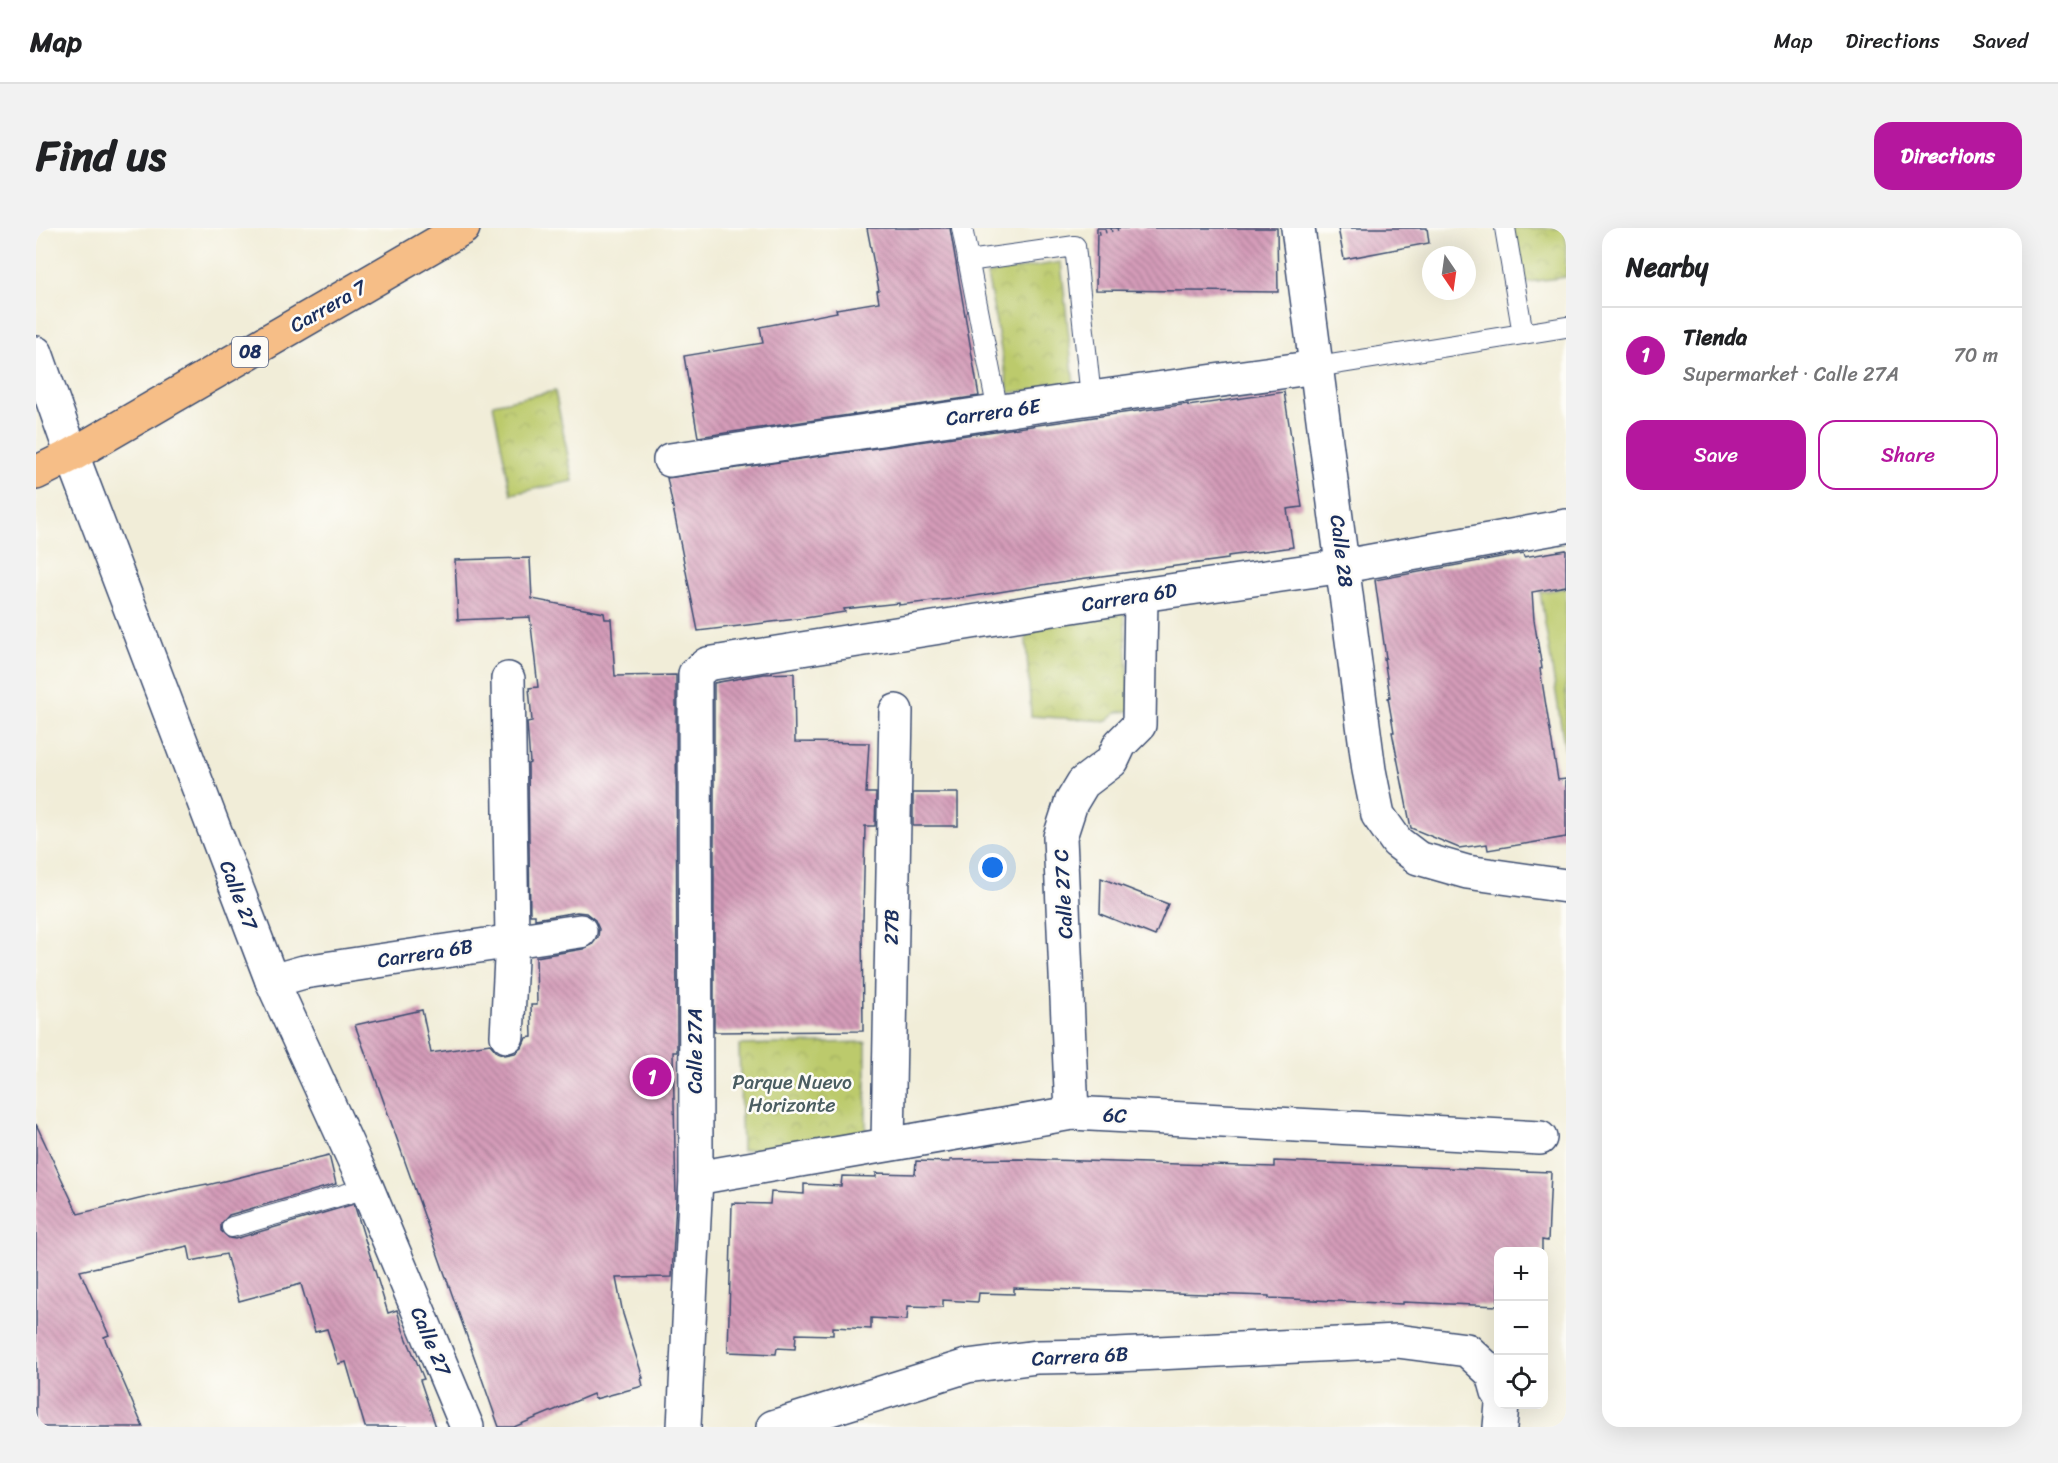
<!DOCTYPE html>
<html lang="en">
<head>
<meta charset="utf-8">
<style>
  :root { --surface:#fff; --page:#f2f2f2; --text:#202124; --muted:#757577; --line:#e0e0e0; --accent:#b5179e }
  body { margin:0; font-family:Sriracha,sans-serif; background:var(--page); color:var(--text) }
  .controls { position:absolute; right:18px; bottom:18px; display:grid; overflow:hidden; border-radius:12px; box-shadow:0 6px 24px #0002 }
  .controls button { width:54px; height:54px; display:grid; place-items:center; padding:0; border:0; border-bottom:2px solid var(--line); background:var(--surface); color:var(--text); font:30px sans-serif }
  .compass { position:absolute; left:1386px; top:18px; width:54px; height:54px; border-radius:50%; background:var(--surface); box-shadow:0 6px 24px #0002; rotate:167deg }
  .you { position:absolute; left:957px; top:640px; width:21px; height:21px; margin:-15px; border:4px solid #fff; border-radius:50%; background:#1a73e8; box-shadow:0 0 0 9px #1a73e833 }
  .badge { display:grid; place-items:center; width:39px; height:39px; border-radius:50%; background:var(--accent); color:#fff; font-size:20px; font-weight:700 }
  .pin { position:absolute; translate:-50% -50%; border:3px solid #fff; box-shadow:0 2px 6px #0006 }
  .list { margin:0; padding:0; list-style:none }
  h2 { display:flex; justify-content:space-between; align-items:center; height:78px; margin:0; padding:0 24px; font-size:26px }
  h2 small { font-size:20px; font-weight:400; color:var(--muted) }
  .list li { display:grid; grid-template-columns:39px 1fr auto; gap:18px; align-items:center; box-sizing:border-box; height:96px; padding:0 24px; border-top:2px solid var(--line) }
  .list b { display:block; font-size:22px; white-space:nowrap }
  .list p { margin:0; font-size:20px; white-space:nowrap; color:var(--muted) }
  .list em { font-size:20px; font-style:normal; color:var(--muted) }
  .actions { display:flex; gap:12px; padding:18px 24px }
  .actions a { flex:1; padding:14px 0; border:2px solid var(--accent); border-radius:18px; text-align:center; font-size:21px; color:var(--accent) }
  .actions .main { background:var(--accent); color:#fff }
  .icon { flex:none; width:33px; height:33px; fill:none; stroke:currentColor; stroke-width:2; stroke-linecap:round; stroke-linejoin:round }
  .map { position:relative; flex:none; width:1530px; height:1199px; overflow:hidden; border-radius:18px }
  header { display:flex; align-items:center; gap:36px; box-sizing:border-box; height:84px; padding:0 30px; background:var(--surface); border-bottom:2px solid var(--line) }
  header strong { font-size:28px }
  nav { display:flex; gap:33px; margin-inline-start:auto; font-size:21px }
  .intro { display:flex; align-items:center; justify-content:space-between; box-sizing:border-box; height:144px; padding:0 36px }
  h1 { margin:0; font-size:42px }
  .button { padding:15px 27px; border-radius:18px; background:var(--accent); color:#fff; font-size:21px; font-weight:700 }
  main { display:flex; gap:36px; padding:0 36px }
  aside { flex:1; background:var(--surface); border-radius:18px; box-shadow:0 6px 24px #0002 }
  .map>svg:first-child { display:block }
</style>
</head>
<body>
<header>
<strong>Map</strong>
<nav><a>Map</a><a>Directions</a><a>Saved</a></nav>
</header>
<div class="intro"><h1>Find us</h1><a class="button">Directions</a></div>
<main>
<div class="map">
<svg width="1530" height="1199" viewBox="0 0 1530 1199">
  <defs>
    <pattern id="park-crowns" width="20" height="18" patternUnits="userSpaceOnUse" patternTransform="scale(1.5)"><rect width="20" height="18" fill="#bcca6c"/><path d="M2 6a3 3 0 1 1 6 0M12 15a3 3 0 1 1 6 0" fill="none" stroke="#a1ae60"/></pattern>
    <pattern id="building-back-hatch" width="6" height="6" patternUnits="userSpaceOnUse" patternTransform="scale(1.5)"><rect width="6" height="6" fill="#d49bb8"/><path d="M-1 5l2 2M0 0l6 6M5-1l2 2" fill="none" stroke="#ab7f99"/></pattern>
  </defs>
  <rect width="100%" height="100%" fill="#fdfcf7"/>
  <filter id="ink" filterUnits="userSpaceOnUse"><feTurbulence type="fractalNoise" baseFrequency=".0167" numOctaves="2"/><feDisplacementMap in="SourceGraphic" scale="12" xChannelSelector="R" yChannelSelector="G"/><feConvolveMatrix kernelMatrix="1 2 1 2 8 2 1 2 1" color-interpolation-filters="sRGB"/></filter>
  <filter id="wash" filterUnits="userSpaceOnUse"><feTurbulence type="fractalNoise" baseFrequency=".008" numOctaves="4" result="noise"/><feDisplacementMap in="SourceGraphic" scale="24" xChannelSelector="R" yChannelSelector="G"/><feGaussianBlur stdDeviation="1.35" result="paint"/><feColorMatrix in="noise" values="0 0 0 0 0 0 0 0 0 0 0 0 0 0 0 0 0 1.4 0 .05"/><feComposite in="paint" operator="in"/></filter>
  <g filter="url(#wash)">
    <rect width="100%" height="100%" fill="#f1edd8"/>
    <!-- grass -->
    <polygon fill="#bcca6c" stroke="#6c7c65" stroke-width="1.5" points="1530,360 1530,522 1529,522 1504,364"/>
    <!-- park -->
    <g fill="url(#park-crowns)" stroke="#6c7c65" stroke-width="1.5">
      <polygon points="1476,0 1530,0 1530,49 1485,55"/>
      <polygon points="1025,34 1038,157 973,165 951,46"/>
      <polygon points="519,163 537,253 475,266 457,176"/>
      <polygon points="1088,383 1095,483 1082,484 1071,493 995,488 989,396"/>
      <polygon points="830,814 830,906 706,923 703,817"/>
    </g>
    <g id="blocks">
      <!-- building -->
      <g fill="url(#building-back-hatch)">
        <polygon points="831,0 914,0 943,168 662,209 648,128 727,115 724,99 801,84 800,81 843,74 841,63 843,62"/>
        <polygon points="1061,0 1241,0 1242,64 1060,62"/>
        <polygon points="1302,0 1391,0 1393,15 1308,31"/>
        <polygon points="1248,164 1266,279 1251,281 1257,319 1192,328 1192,331 1043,351 933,369 863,377 863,375 808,381 809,384 769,390 662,403 631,250 1058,189 1152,176 1152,178"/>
        <polygon points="1530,322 1530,358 1496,364 1498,392 1506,440 1504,441 1522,552 1530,551 1530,609 1452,622 1451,616 1423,620 1375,600 1356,504 1358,504 1352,470 1354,469 1348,430 1350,430 1339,352 1487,325 1488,329"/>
        <polygon points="494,330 496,371 568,385 569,391 575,391 579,448 640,447 641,824 637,824 640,972 636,1049 580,1050 587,1086 607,1150 605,1150 607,1158 559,1171 557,1166 478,1199 463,1199 333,832 332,832 319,797 386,782 395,825 454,816 461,824 469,827 479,825 486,819 490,810 496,809 495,777 501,777 500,729 547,721 556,717 562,709 563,701 559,692 550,685 541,684 499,691 499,687 494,687 492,536 494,535 491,494 496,493 493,460 502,459 494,389 422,392 419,332"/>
        <polygon points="758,445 759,514 833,515 830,565 840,565 839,598 829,598 827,692 826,692 827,803 678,804 678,455 728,446"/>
        <rect x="877" y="565" width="45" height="33"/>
        <polygon points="1065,650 1132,676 1119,708 1064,686"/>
        <polygon points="0,896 42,986 140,962 171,956 172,957 293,927 300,956 193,987 185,996 185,1003 193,1010 199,1011 318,976 352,1085 361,1082 367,1102 388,1151 384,1152 400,1199 329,1199 310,1134 302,1136 291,1101 279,1104 265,1056 203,1073 190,1026 155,1033 152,1018 44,1043 73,1107 68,1109 107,1199 0,1199"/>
        <polygon points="983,931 1238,939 1238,933 1515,944 1512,1013 1506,1012 1506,1023 1462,1023 1462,1078 1367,1074 1367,1076 1233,1070 1233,1068 978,1060 978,1066 943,1065 942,1074 907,1072 907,1079 872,1078 871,1092 835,1090 835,1101 797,1099 797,1107 760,1106 759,1121 741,1120 740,1126 692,1124 696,975 734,976 735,964 768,966 768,956 805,958 806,948 840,949 840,945 879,946 880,933 914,934 914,932"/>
      </g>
    </g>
  </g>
  <g filter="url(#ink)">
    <use href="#blocks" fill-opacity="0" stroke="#3b4c70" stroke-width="1.5"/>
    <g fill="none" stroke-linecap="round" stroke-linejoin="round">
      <!-- service casing -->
      <g stroke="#3b4c70" stroke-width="22">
        <g id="service">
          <polyline points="926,0 962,184"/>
          <polyline points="1469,0 1487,106"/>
          <polyline points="932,33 1039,18 1055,170"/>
          <polyline points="1281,139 1530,99"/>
          <polyline points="196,999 331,960"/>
        </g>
      </g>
      <!-- minor casing -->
      <g stroke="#3b4c70" stroke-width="36">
        <g id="minor">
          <polyline points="1262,0 1333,542 1342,587 1361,614 1382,630 1431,644 1530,658"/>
          <polyline points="634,232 1055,170 1281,139"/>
          <polyline points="236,753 268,744 544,703"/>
          <polyline points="471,808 476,712 472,451"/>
          <polyline points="1036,885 1024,609 1035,575 1047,555 1076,533 1084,516 1103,497 1105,367"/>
          <polyline points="852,916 860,483"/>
          <polyline points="660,950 1036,885 1504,910"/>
          <polyline points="648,1199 660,950 659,446 671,436 1105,367 1308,338 1530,298"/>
          <polyline points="737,1199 931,1138 1001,1129 1061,1128 1361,1113 1431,1122 1457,1146 1462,1164"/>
          <polyline points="1464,1199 1466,1176"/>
        </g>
      </g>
      <!-- tertiary casing -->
      <g stroke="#3b4c70" stroke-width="36">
        <polyline id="tertiary" points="0,125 36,227 236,753 331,960 431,1199"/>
      </g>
      <!-- primary casing -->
      <g stroke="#3b4c70" stroke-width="36">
        <polyline id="primary" points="0,245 36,227 427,0"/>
      </g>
      <!-- path -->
      <polyline stroke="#3b4c70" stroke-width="4" stroke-dasharray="1.5 4.5" stroke-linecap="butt" points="1063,5 1085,0"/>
      <!-- service -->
      <use href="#service" stroke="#fff" stroke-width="20"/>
      <!-- minor -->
      <use href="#minor" stroke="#fff" stroke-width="33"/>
      <!-- tertiary -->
      <use href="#tertiary" stroke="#fff" stroke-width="33"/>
      <!-- primary -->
      <use href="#primary" stroke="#f6be87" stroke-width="33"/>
    </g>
  </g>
  <g text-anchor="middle" stroke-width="5" stroke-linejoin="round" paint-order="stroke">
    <!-- shield labels -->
    <rect fill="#fdfcf7" stroke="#5f6c8c" stroke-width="1.5" x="196" y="109" width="36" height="30" rx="4.5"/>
    <g font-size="18" font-weight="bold" fill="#1b2f5e">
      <text x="214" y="130">08</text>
    </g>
    <!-- street labels -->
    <g font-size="20" fill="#1b2f5e" stroke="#fdfcf7">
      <text transform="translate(292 78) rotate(-30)" y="7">Carrera 7</text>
      <text transform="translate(957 184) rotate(-8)" y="7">Carrera 6E</text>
      <text transform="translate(1306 323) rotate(83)" y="7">Calle 28</text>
      <text transform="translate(1093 369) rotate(-9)" y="7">Carrera 6D</text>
      <text transform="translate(1027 666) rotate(-93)" y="7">Calle 27 C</text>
      <text transform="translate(203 667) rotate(69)" y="7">Calle 27</text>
      <text transform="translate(855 699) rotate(-89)" y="7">27B</text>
      <text transform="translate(389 725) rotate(-9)" y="7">Carrera 6B</text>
      <text transform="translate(659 823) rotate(-90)" y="7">Calle 27A</text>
      <text transform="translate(1079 887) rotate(3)" y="7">6C</text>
      <text transform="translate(395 1113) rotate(67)" y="7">Calle 27</text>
      <text transform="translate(1044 1128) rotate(-3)" y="7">Carrera 6B</text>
    </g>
    <!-- park labels -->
    <g font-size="20" fill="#4b5e62" stroke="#fdfcf7">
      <text x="756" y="861">Parque Nuevo<tspan x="756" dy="23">Horizonte</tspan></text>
    </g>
  </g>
</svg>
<div class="controls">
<button>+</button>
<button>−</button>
<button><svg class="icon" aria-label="locate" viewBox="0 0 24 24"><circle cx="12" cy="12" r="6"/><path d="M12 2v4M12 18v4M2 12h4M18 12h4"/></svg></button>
</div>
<svg class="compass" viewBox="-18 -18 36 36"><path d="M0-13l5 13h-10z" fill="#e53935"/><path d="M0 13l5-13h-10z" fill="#757577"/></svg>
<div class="you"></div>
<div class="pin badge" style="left:616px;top:849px">1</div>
</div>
<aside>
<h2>Nearby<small></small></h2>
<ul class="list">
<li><span class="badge">1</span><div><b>Tienda</b><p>Supermarket · Calle 27A</p></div><em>70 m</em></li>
</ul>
<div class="actions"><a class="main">Save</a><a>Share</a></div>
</aside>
</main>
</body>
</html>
